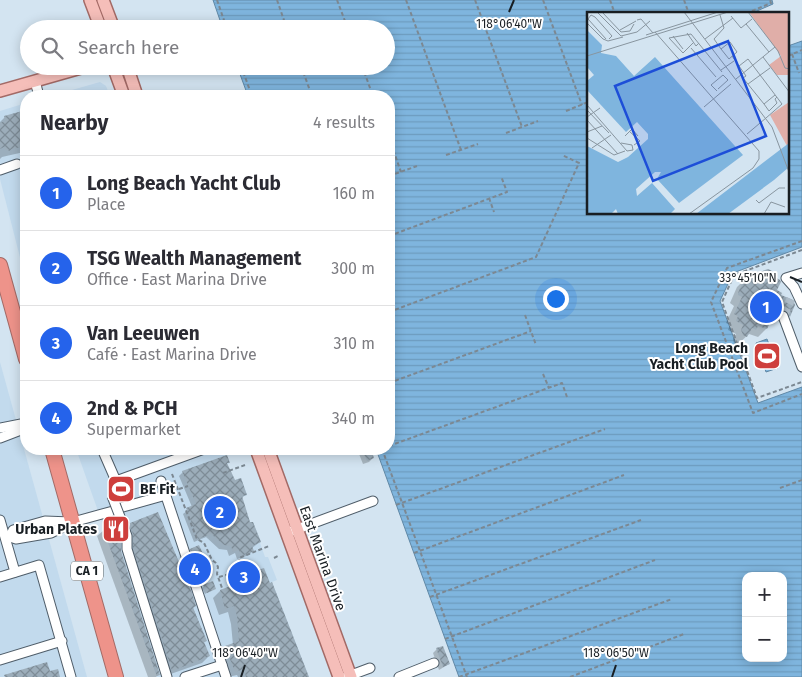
<!DOCTYPE html>
<html lang="en">
<head>
<meta charset="utf-8">
<style>
  :root { --surface:#fff; --page:#f7f7f7; --text:#2b2b33; --muted:#7c7c81; --line:#e1e1e2; --accent:#2563eb }
  body { margin:0; font-family:"Fira Sans",sans-serif; background:var(--page); color:var(--text) }
  .controls { position:absolute; right:15px; bottom:15px; display:grid; overflow:hidden; border-radius:10px; box-shadow:0 2px 12px #0003 }
  .controls button { width:45px; height:45px; display:grid; place-items:center; padding:0; border:0; border-bottom:1px solid var(--line); background:var(--surface); color:var(--text); font:25px sans-serif }
  .you { position:absolute; left:555px; top:298px; width:18px; height:18px; margin:-12px; border:4px solid #fff; border-radius:50%; background:#1a73e8; box-shadow:0 0 0 8px #1a73e833 }
  .badge { display:grid; place-items:center; width:32px; height:32px; border-radius:50%; background:var(--accent); color:#fff; font-size:16px; font-weight:700 }
  .pin { position:absolute; translate:-50% -50%; border:2px solid #fff; box-shadow:0 1px 5px #0006 }
  .list { margin:0; padding:0; list-style:none }
  h2 { display:flex; justify-content:space-between; align-items:center; height:65px; margin:0; padding:0 20px; font-size:21px }
  h2 small { font-size:16px; font-weight:400; color:var(--muted) }
  .list li { display:grid; grid-template-columns:32px 1fr auto; gap:15px; align-items:center; box-sizing:border-box; height:75px; padding:0 20px; border-top:1px solid var(--line) }
  .list b { display:block; font-size:19px; white-space:nowrap }
  .list p { margin:0; font-size:16px; white-space:nowrap; color:var(--muted) }
  .list em { font-size:16px; font-style:normal; color:var(--muted) }
  .icon { flex:none; width:28px; height:28px; fill:none; stroke:currentColor; stroke-width:2; stroke-linecap:round; stroke-linejoin:round }
  .map { position:relative; flex:none; width:802px; height:677px; overflow:hidden }
  .search { position:absolute; background:var(--surface); box-shadow:0 2px 12px #0003; left:20px; top:20px; width:375px; height:55px; display:flex; align-items:center; gap:12px; box-sizing:border-box; padding:0 18px; border-radius:28px; color:var(--muted); font-size:19px }
  .panel { position:absolute; background:var(--surface); box-shadow:0 2px 12px #0003; left:20px; top:90px; width:375px; height:365px; border-radius:20px }
  .map>svg:first-child { display:block }
</style>
</head>
<body>
<div class="map">
<svg width="802" height="677" viewBox="0 0 802 677">
  <defs>
    <pattern id="water-rules" width="6" height="5" patternUnits="userSpaceOnUse" patternTransform="scale(1.25)"><rect width="6" height="5" fill="#7fb5de"/><path d="M0 2.5h6" fill="none" stroke="#6d9bbe"/></pattern>
    <pattern id="building-cross-hatch" width="8" height="8" patternUnits="userSpaceOnUse" patternTransform="scale(1.25)"><rect width="8" height="8" fill="#9cadba"/><path d="M0 0l8 8M0 8l8-8" fill="none" stroke="#7e8c97"/></pattern>
  </defs>
  <rect width="100%" height="100%" fill="#d3e4f1"/>
  <!-- built -->
  <g fill="#c2daed">
    <polygon points="100,82 106,86 110,96 51,96"/>
    <polygon points="26,103 26,281 0,179 0,111"/>
    <polygon points="0,362 87,677 0,677"/>
    <polygon points="76,449 224,449 230,463 221,466 225,477 232,474 235,480 241,478 247,495 242,497 250,522 253,522 261,542 260,543 265,557 268,557 277,580 272,582 309,677 157,677"/>
  </g>
  <!-- water -->
  <g fill="url(#water-rules)" stroke="#6088a6" fill-rule="evenodd">
    <path d="M213,0H772L773,4L750,14H588V214H788V46L802,41V247L733,273L720,301L758,403L802,387V677H459L376,449H389V96H248L237,66H386V29H223ZM746,576H783V658H746Z"/>
    <polygon points="767,339 778,368 766,372 756,343"/>
  </g>
  <!-- shadow -->
  <g fill="#0003">
    <polygon points="26,110 26,150 24,152 2,157 0,159 0,122 5,117"/>
    <polygon points="746,278 775,291 794,305 789,316 781,324 776,318 771,319 766,329 758,337 749,334 737,345 734,344 733,339 736,334 728,330 730,325 726,323 734,306 730,303 737,287"/>
    <polygon points="357,449 369,449 373,458 369,462 363,464"/>
    <polygon points="228,462 226,464 235,482 246,494 241,499 250,524 260,542 252,548 253,551 249,555 237,559 235,553 229,556 227,550 219,549 206,537 194,542 183,514 192,507 179,476 183,472"/>
    <polygon points="157,514 206,641 203,643 209,656 202,663 165,676 122,527 127,522 129,525"/>
    <polygon points="104,530 120,551 158,675 156,677 148,677 97,536"/>
    <polygon points="191,550 201,554 192,559 189,551"/>
    <polygon points="251,574 307,677 238,677 237,675 228,677 219,654 226,647 233,645 231,624 228,612 219,615 213,598 220,591 244,582"/>
    <polygon points="204,586 214,589 205,594 202,588"/>
    <polygon points="437,649 449,664 439,670 433,653"/>
  </g>
  <!-- building -->
  <g fill="url(#building-cross-hatch)">
    <polygon points="26,110 26,146 12,149 9,151 5,150 4,147 0,149 0,123 5,121 4,116"/>
    <polygon points="768,269 772,271 773,276 780,280 781,282 777,290 782,293 781,295 793,300 795,305 790,317 785,310 780,310 778,313 775,312 767,329 758,326 756,330 752,328 747,337 743,335 741,330 743,325 736,321 738,316 734,314 742,297 738,295 738,293 745,277"/>
    <polygon points="362,449 371,449 374,458 367,461"/>
    <polygon points="227,455 230,463 227,463 235,480 241,478 247,495 242,496 250,522 253,522 261,542 252,546 254,551 241,556 239,550 233,552 231,546 224,545 211,534 198,539 186,508 196,504 182,471"/>
    <polygon points="158,512 192,593 196,606 193,608 207,641 204,642 210,656 172,671 133,548 133,534 128,520 130,523"/>
    <polygon points="116,524 121,537 121,551 160,675 157,676 103,529"/>
    <polygon points="199,545 203,554 194,558 190,549"/>
    <polygon points="264,568 270,583 272,582 309,677 246,677 244,669 235,672 225,646 239,641 237,616 234,606 225,609 220,590 251,578 250,573"/>
    <polygon points="213,581 216,589 207,593 203,585"/>
    <polygon points="443,646 450,664 443,667 436,648"/>
    <polygon points="47,662 50,671 58,669 60,677 5,677 4,675"/>
  </g>
  <g fill="none" stroke-linecap="round" stroke-linejoin="round">
    <!-- minor-tunnel -->
    <polyline stroke="#aebcc8" stroke-width="9" stroke-dasharray="9 4.5" stroke-linecap="butt" points="783,316 791,299"/>
    <!-- minor casing -->
    <g stroke="#4f5d69" stroke-width="11">
      <g id="minor">
        <polyline points="35,81 39,96"/>
        <polyline points="0,170 17,164"/>
        <polyline points="802,273 786,278 794,287 802,304"/>
        <polyline points="783,316 802,367"/>
        <polyline points="0,428 26,423"/>
        <polyline points="0,438 26,428"/>
        <polyline points="102,449 116,481 204,449"/>
        <polyline points="161,481 222,665"/>
        <polyline points="123,507 166,495"/>
        <polyline points="0,520 15,572"/>
        <polyline points="122,522 127,536 127,549 167,677"/>
        <polyline points="292,531 373,501"/>
        <polyline points="10,537 13,530 45,521 71,522"/>
        <polyline points="6,538 10,537 16,539 51,533 73,522 113,511"/>
        <polyline points="0,577 39,565 71,677"/>
        <polyline points="0,660 62,641"/>
        <polyline points="185,677 222,665 226,677"/>
        <polyline points="346,677 370,668"/>
        <polyline points="399,677 434,663"/>
      </g>
    </g>
    <!-- major casing -->
    <g stroke="#a36a66" stroke-width="14">
      <g id="major">
        <polyline points="90,0 101,29"/>
        <polyline points="103,0 114,29"/>
        <polyline points="113,66 124,96"/>
        <polyline points="127,66 137,96"/>
        <polyline points="0,91 88,66"/>
        <polyline points="256,449 339,677"/>
        <polyline points="268,449 351,677"/>
      </g>
    </g>
    <!-- highway casing -->
    <g stroke="#a36a66" stroke-width="16">
      <g id="highway">
        <polyline points="0,265 26,359"/>
        <polyline points="52,449 116,677"/>
      </g>
    </g>
    <!-- path -->
    <g stroke="#7c8892" stroke-width="2" stroke-dasharray="4 2.5" stroke-linecap="butt">
      <polyline points="217,0 227,29"/>
      <polyline points="277,0 287,29"/>
      <polyline points="337,0 348,29"/>
      <polyline points="406,0 461,150"/>
      <polyline points="475,0 522,127"/>
      <polyline points="543,0 582,105"/>
      <polyline points="610,0 615,14"/>
      <polyline points="684,0 689,14"/>
      <polyline points="752,11 771,3 770,0"/>
      <polyline points="792,54 799,73"/>
      <polyline points="788,56 802,50"/>
      <polyline points="241,66 252,96"/>
      <polyline points="301,66 312,96"/>
      <polyline points="362,66 373,96"/>
      <polyline points="788,74 789,77"/>
      <polyline points="566,111 588,102"/>
      <polyline points="506,133 538,121"/>
      <polyline points="389,138 401,172"/>
      <polyline points="446,155 478,144"/>
      <polyline points="389,176 417,166"/>
      <polyline points="489,198 494,212"/>
      <polyline points="389,236 507,192 501,176"/>
      <polyline points="802,241 727,268 711,302 753,413 802,394"/>
      <polyline points="802,250 734,275 722,302 757,398 802,382"/>
      <polyline points="389,312 536,257 579,163 562,155"/>
      <polyline points="525,315 536,345"/>
      <polyline points="543,374 549,388"/>
      <polyline points="389,383 531,331"/>
      <polyline points="389,446 562,383 567,397"/>
      <polyline points="382,449 467,677"/>
      <polyline points="223,473 245,465"/>
      <polyline points="172,474 197,539 204,543 212,560 216,563 218,567 217,574 222,588"/>
      <polyline points="780,488 802,480"/>
      <polyline points="179,489 188,486"/>
      <polyline points="396,505 605,429"/>
      <polyline points="414,553 624,475"/>
      <polyline points="274,558 278,556"/>
      <polyline points="219,577 243,570 239,558 269,546"/>
      <polyline points="430,597 641,520"/>
      <polyline points="445,639 655,560"/>
      <polyline points="459,677 672,599"/>
      <polyline points="570,677 684,634"/>
    </g>
    <!-- minor -->
    <use href="#minor" stroke="#fff" stroke-width="9"/>
    <!-- major -->
    <use href="#major" stroke="#f5beb9" stroke-width="11"/>
    <!-- highway -->
    <use href="#highway" stroke="#ee938a" stroke-width="14"/>
    <!-- minor-bridge casing -->
    <g stroke="#4f5d69" stroke-width="11" stroke-linecap="butt">
      <polyline id="minor-bridge" points="112,496 122,522"/>
    </g>
    <!-- minor-bridge -->
    <use href="#minor-bridge" stroke="#fff" stroke-width="9"/>
  </g>
  <!-- ticks -->
  <path fill="none" stroke="#181e23" stroke-width="2" d="M509,12L514,0M790,277L802,282M241,677L245,665M612,677L616,665"/>
  <!-- icons -->
  <defs>
    <g id="stadium-square" transform="scale(1.4375)"><rect x="-9" y="-9" width="18" height="18" rx="4" fill="#ce3f3c" stroke="#fff"/><path d="M0-5a6.5 5 0 1 0 0 10a6.5 5 0 1 0 0-10ZM-3.5-1.8h7v3.6h-7Z" fill="#fff"/></g>
    <g id="restaurant-square" transform="scale(1.4375)"><rect x="-9" y="-9" width="18" height="18" rx="4" fill="#ce3f3c" stroke="#fff"/><path d="M-5-6h1v4h1v-4h1v4h1v-4h1v5L-1.5 .5V6h-2V.5L-5-1ZM5-6V6H3V1.5H1.5Q1.5-4 5-6Z" fill="#fff"/></g>
  </defs>
  <g fill-rule="evenodd">
    <use href="#stadium-square" x="767" y="356"/>
    <use href="#stadium-square" x="121" y="489"/>
    <use href="#restaurant-square" x="116" y="529"/>
  </g>
  <g text-anchor="middle" stroke-width="4" stroke-linejoin="round" paint-order="stroke">
    <!-- shield labels -->
    <rect fill="#fff" stroke="#5d6265" stroke-width="1" x="71" y="561.5" width="32" height="19" rx="4"/>
    <g font-size="12" font-weight="bold" fill="#181e23">
      <text x="87" y="575">CA 1</text>
    </g>
    <!-- poi labels -->
    <g font-size="14" font-weight="bold" fill="#181e23" stroke="#fff" text-anchor="end">
      <text x="748" y="353">Long Beach<tspan x="748" dy="16">Yacht Club Pool</tspan></text>
      <text x="140" y="494" text-anchor="start">BE Fit</text>
      <text x="97" y="534">Urban Plates</text>
    </g>
    <!-- street labels -->
    <g font-size="14" fill="#181e23" stroke="#fff">
      <text transform="translate(323 558) rotate(70)" y="5">East Marina Drive</text>
    </g>
  </g>
  <!-- overview -->
  <g transform="translate(587 12)">
    <rect width="202" height="202" fill="#d3e4f1"/>
    <path d="M162,0H202V63H190L182,53L194,44ZM202,90V131L200,134L183,103Z" fill="#e0aea8"/>
    <path d="M0,18L15,33L14,41L29,44L47,64L68,45L156,143L92,191L70,167L74,160H68L49,177L50,184L65,171L88,197L83,202H31L29,197L24,202H0V134L31,150L41,145L61,127V122L50,110L39,120L0,78V69L7,63L0,55ZM202,131V155L187,168L141,202H109Z" fill="#7fb5de"/>
    <path fill="none" stroke="#88959f" stroke-width="1" d="M10,0L34,24L50,20L63,9M15,0L34,20L43,19L47,12M97,0L185,115L202,160M161,0L191,39L198,56L203,57M133,3L137,16L127,27L134,37L142,47L150,40L143,30L134,37M144,4L154,16L165,7M1,7L4,3L8,5L25,24L22,27M1,7L19,27M50,8L54,7L66,21M0,11L16,27L21,29L36,25M159,12L182,40M33,18L49,9M68,20L172,139V147L166,156L102,202M100,21L109,34L112,31M59,23L131,0M86,24L96,37M118,27L146,6M106,31L96,41L82,26L104,22L135,60M104,36L110,43L116,38M110,43L129,65M0,44L141,0M145,44L159,64L156,66L177,92M176,45L203,81M152,54L161,47L195,92L179,106M134,58L147,49M149,67L188,35M161,72L183,56M130,79L124,73L136,63L141,68L131,77M188,83L177,92L182,99L190,91L188,87L190,85M0,93L40,139L46,138L45,133L34,131M117,95L144,72M0,98L22,121M0,105L13,96M0,108L31,142M42,119L53,129L47,133M0,120L15,114M160,122L179,106M38,124L45,117L51,124M0,126L27,143L38,139M5,136L24,123M202,160L203,182M169,188L172,191L192,176H198M177,202L184,190L198,195"/>
    <path fill="#1d4ed8" fill-opacity="0.15" stroke="#1d4ed8" stroke-width="2.5" d="M141,29L179,124L66,169L28,74Z"/>
    <rect width="202" height="202" fill="none" stroke="#181e23" stroke-width="2.5"/>
  </g>
  <g font-size="12" text-anchor="middle" fill="#181e23" stroke="#fff" stroke-width="4" stroke-linejoin="round" paint-order="stroke">
    <text x="509" y="28">118°06'40"W</text>
    <text x="748" y="282">33°45'10"N</text>
    <text x="245" y="657">118°06'40"W</text>
    <text x="616" y="657">118°06'50"W</text>
  </g>
</svg>
<div class="controls">
<button>+</button>
<button>−</button>
</div>
<div class="you"></div>
<div class="pin badge" style="left:766px;top:307px">1</div>
<div class="pin badge" style="left:220px;top:512px">2</div>
<div class="pin badge" style="left:244px;top:577px">3</div>
<div class="pin badge" style="left:195px;top:569px">4</div>
<div class="search"><svg class="icon" aria-label="search" viewBox="0 0 24 24"><circle cx="10" cy="10" r="6"/><path d="M15 15l6 6"/></svg>Search here</div>
<section class="panel">
<h2>Nearby<small>4 results</small></h2>
<ul class="list">
<li><span class="badge">1</span><div><b>Long Beach Yacht Club</b><p>Place</p></div><em>160 m</em></li>
<li><span class="badge">2</span><div><b>TSG Wealth Management</b><p>Office · East Marina Drive</p></div><em>300 m</em></li>
<li><span class="badge">3</span><div><b>Van Leeuwen</b><p>Café · East Marina Drive</p></div><em>310 m</em></li>
<li><span class="badge">4</span><div><b>2nd &amp; PCH</b><p>Supermarket</p></div><em>340 m</em></li>
</ul>
</section>
</div>
</body>
</html>
